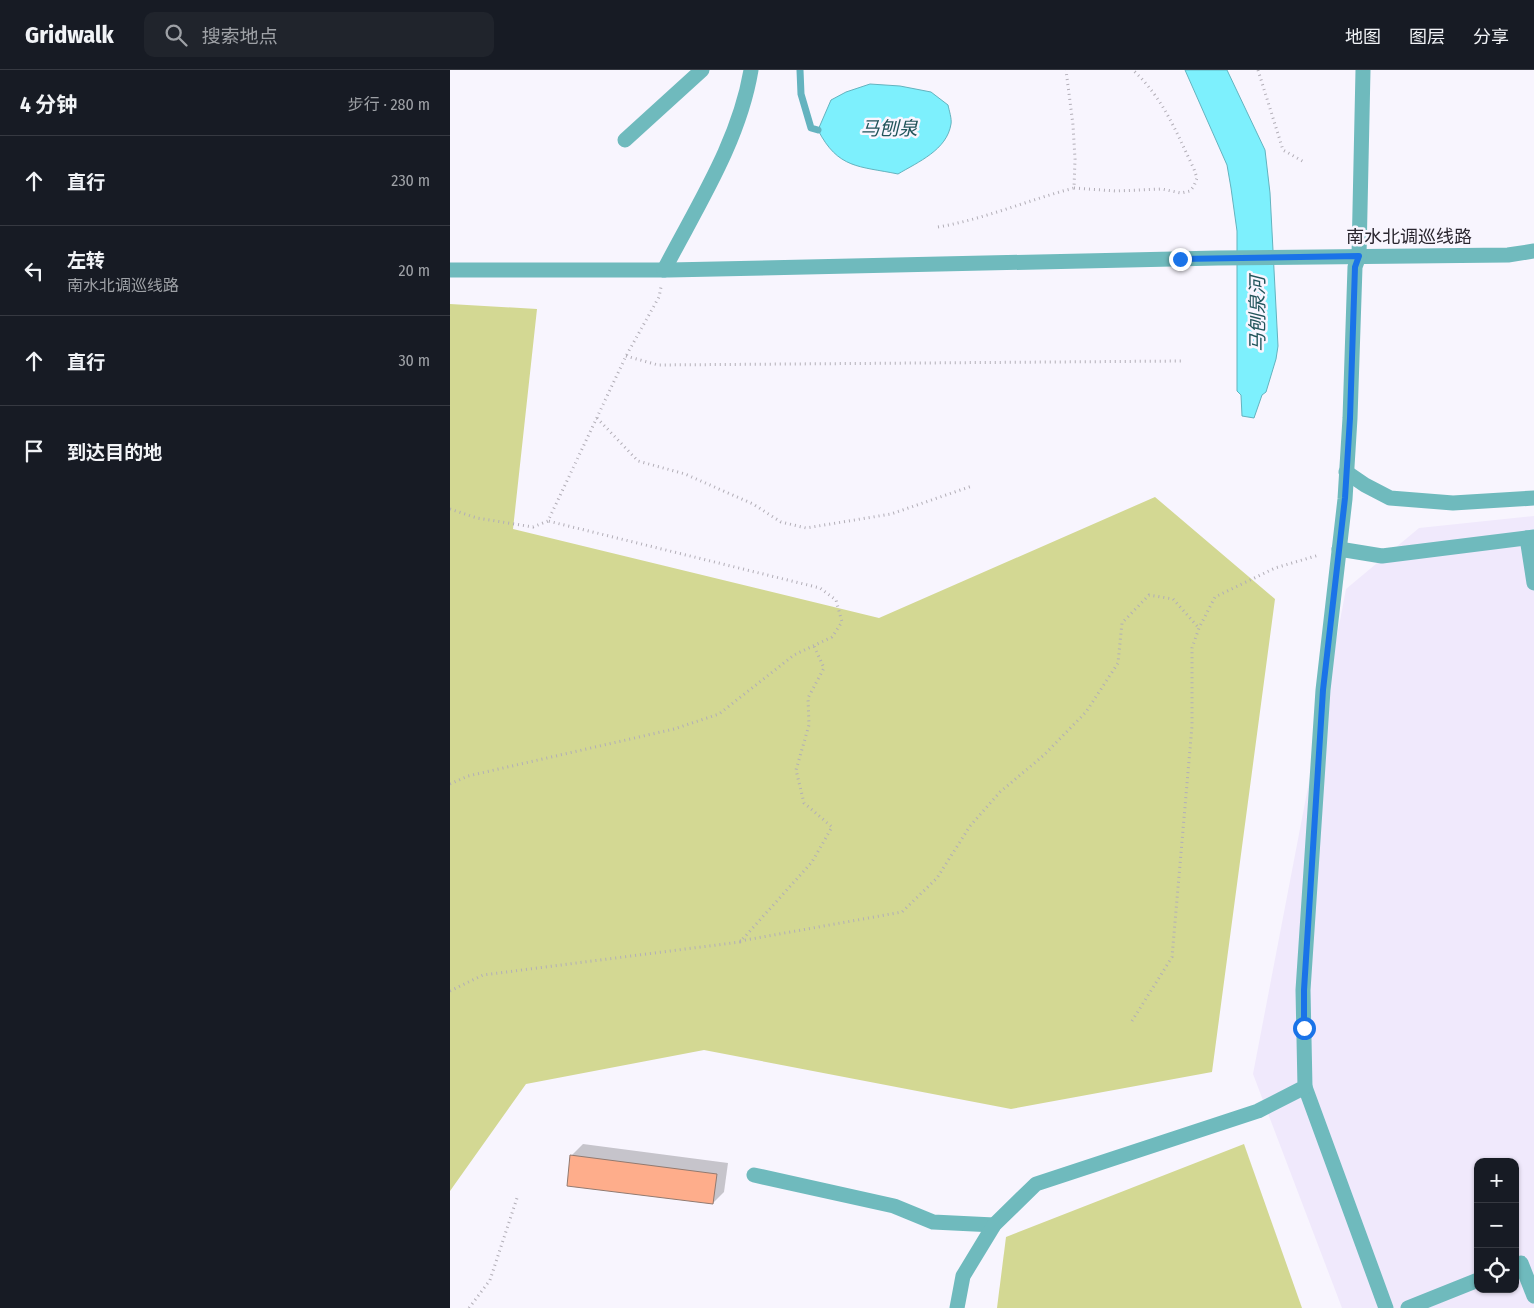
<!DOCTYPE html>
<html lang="zh">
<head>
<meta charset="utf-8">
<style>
  :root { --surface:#171b24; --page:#20242c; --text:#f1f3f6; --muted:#9ea1a6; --line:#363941 }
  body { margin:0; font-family:"Fira Sans Condensed","Noto Sans SC",sans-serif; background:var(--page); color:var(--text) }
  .controls { position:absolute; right:15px; bottom:15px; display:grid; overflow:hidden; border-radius:10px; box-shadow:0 1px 4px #0004 }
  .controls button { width:45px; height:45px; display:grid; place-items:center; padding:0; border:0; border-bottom:1px solid var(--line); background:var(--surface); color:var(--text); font:25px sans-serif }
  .stop { position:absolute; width:15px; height:15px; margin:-11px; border:4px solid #1a73e8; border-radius:50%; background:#fff }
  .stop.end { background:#1a73e8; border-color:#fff; box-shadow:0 1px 5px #0008 }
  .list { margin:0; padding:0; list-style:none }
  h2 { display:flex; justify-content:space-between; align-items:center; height:65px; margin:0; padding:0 20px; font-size:21px }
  h2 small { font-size:16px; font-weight:400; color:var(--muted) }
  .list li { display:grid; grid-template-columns:32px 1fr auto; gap:15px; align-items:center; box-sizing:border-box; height:90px; padding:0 20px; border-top:1px solid var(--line) }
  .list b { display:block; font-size:19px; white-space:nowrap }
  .list p { margin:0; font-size:16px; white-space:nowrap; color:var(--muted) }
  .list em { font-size:16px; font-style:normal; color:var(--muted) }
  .icon { flex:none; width:28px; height:28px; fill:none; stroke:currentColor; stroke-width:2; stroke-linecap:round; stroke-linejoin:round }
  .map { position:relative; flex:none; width:1084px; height:1238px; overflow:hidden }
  header { display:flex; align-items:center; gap:30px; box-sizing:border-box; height:70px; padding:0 25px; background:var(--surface); border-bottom:1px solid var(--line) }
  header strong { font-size:24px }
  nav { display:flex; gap:28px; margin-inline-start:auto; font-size:18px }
  .search { width:350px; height:45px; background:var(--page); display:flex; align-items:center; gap:12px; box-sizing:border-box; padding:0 18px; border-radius:10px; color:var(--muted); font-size:19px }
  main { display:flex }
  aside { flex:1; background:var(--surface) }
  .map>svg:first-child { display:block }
</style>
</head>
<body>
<header>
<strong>Gridwalk</strong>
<div class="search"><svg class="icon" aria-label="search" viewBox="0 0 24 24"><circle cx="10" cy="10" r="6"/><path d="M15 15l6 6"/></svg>搜索地点</div>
<nav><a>地图</a><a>图层</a><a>分享</a></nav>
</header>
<main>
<aside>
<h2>4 分钟<small>步行 · 280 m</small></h2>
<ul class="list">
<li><svg class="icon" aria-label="ahead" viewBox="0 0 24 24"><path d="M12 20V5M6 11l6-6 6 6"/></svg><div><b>直行</b></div><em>230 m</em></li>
<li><svg class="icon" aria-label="left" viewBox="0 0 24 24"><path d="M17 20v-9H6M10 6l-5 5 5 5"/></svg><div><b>左转</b><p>南水北调巡线路</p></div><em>20 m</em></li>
<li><svg class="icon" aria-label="ahead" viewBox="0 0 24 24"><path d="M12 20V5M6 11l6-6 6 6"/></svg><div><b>直行</b></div><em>30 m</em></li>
<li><svg class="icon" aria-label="arrive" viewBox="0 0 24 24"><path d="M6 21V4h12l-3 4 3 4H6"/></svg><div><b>到达目的地</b></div></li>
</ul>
</aside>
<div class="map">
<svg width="1084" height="1238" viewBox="0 0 1084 1238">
  <rect width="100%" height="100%" fill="#f8f5fe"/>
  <!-- built -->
  <path fill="#f0e9fc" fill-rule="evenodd" d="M1084,446V1238H892L803,1004L896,519L969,458ZM1028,1092H1065V1219H1028Z"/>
  <!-- green -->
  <g fill="#d3d893">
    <polygon points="0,234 87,239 63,459 429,548 705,427 825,529 762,1002 561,1039 254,980 76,1014 0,1121"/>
    <polygon points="794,1074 852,1238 547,1238 556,1167"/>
  </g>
  <!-- water -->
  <g fill="#7df0fd" stroke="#64b3bf">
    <polygon points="735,0 777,0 815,80 820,123 828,276 826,289 816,322 812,325 804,348 792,346 791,325 787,321 787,161 781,118 777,95"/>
    <path d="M420,14L450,16L481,22L498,35C499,40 502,49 501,54C497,80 468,92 448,104C409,96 388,99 368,60L381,30L396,22Z"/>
  </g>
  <!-- shadow -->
  <polygon fill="#0003" points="133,1074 278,1093 274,1122 263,1133 122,1085"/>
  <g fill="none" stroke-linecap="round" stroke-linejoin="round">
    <!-- stream -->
    <polyline stroke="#64b3bf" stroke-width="7" points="350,0 351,24 361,58 368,60"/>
  </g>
  <!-- building -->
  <polygon fill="#fead8b" stroke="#927a70" points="120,1085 267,1104 263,1134 117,1116"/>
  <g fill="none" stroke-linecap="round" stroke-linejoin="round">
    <!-- path -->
    <g stroke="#b2aeb7" stroke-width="3" stroke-dasharray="1 4" stroke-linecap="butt">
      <polyline points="808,0 833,80 854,92"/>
      <path d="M624,118L666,121L712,119L731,123L740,121L744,116L747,108L744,99C726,62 714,29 683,0"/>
      <path d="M488,157C535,149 578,130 624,118L625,89L623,55L616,0"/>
      <polyline points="176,286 208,295 733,291"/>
      <polyline points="147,348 188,391 235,404 303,434 331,452 356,458 441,444 522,416"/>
      <polyline points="0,439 27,448 83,457 98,451 176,286 209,227 211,217"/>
      <polyline points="0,714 18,706 224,659 269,644 344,585 382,567 392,552 386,530 370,518 98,451"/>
      <polyline points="290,871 452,842 487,808 520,756 550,722 594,685 636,642 668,593 672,553 699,525 723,529 749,558"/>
      <polyline points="0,921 33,905 290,872 362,792 382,757 354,733 346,700 359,655 358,628 374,598 364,576"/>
      <polyline points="682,951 722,887 742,656 742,578 749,558 765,527 825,498 869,485"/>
      <polyline points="19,1238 40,1210 68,1125"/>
    </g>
    <!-- minor -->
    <g stroke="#6fbabd" stroke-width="15">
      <polyline points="175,70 252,0"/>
      <polyline points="0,200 219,200 768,188 1058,185 1084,181"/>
      <path d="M214,200C247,136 289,72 301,0"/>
      <polyline points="896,402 915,415 940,428 1003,433 1084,428"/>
      <polyline points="1077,468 1084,513"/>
      <polyline points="889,479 932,486 1084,467"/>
      <polyline points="855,1017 936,1238"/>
      <polyline points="304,1105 444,1136 483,1152 544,1155"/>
      <polyline points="1071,1193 1084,1226"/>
      <polyline points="507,1238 513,1206 544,1155 586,1114 808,1041 855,1017 853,920 873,620 895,429 900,348 905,197 909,186 913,0"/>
      <polyline points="958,1238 1028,1210"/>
    </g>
  </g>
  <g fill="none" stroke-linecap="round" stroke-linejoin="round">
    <!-- route -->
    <polyline stroke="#1a73e8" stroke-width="6" points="730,189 909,186 905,197 900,348 895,428 873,620 854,920 854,958"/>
  </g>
  <g text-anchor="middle" stroke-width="5" stroke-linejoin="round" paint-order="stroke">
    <!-- street labels -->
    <g font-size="18" fill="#2a262f" stroke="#f8f5fe">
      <text x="959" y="173">南水北调巡线路</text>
    </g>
    <!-- water labels -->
    <g font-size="19" font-style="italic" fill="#21545a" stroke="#f8f5fe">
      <text x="439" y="65">马刨泉</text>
      <text transform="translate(807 244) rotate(-90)" y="7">马刨泉河</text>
    </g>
  </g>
</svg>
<div class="controls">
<button>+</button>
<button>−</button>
<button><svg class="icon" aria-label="locate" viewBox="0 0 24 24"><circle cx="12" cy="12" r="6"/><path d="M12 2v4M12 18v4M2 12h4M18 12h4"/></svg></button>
</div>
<div class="stop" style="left:854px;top:958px"></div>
<div class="stop end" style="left:730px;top:189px"></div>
</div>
</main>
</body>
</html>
